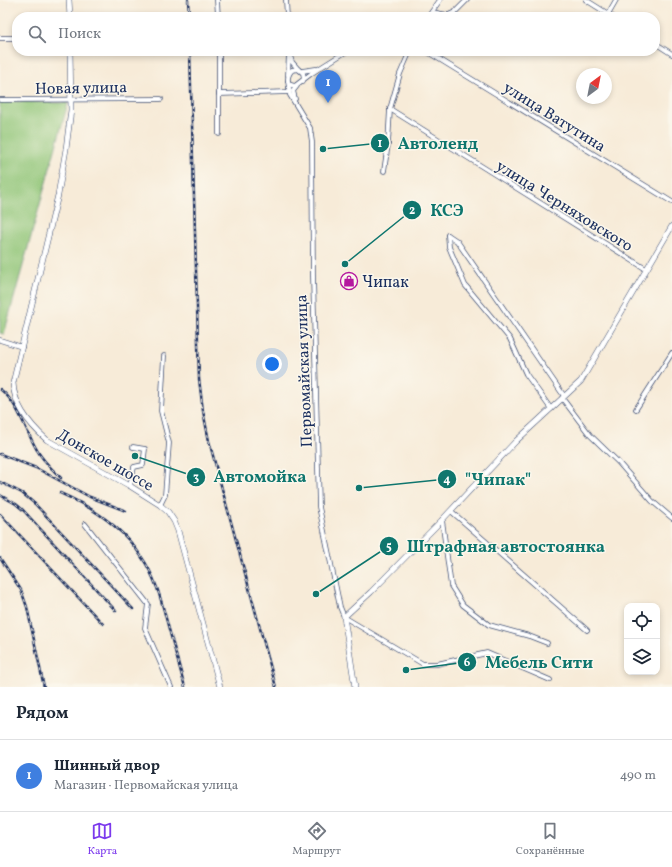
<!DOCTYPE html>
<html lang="ru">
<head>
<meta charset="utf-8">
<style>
  :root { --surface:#fff; --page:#f2f2f3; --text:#1f2937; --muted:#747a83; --line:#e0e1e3; --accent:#7c3aed }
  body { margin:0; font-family:Vollkorn,serif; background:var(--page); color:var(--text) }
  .controls { position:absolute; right:12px; bottom:12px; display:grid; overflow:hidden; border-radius:8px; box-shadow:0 2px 6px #0003 }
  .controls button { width:36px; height:36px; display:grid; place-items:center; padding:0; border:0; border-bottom:1px solid var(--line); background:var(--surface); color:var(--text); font:20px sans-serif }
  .compass { position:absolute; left:576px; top:68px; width:36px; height:36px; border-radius:50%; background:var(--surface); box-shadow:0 2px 6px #0003; rotate:32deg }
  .you { position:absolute; left:272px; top:364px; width:14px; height:14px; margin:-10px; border:3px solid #fff; border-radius:50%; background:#1a73e8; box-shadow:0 0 0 6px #1a73e833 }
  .badge { display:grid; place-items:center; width:26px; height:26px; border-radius:50%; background:var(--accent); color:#fff; font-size:13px; font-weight:700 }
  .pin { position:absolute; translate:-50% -33px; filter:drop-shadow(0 1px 2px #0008) }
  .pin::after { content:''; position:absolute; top:21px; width:14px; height:12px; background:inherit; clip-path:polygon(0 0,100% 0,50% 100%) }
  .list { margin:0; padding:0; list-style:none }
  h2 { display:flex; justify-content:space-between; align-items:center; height:52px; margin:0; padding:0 16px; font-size:17px }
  h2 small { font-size:13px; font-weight:400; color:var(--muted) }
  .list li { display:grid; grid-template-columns:26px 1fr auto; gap:12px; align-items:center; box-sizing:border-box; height:72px; padding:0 16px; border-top:1px solid var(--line) }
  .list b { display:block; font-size:15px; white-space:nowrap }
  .list p { margin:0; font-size:13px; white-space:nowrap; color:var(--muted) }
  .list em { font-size:13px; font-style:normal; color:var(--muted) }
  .icon { flex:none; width:22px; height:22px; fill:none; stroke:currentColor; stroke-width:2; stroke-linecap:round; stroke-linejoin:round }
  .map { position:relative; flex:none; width:672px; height:687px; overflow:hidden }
  .search { position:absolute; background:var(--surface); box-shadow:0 2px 6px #0003; left:12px; right:12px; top:12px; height:44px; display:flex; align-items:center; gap:10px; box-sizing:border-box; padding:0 14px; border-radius:16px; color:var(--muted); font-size:15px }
  .sheet { height:124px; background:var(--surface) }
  nav { display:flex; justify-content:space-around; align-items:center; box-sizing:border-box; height:56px; border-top:1px solid var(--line); background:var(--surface); font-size:11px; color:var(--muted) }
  nav a { display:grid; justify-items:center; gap:2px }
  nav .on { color:var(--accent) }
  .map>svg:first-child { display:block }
</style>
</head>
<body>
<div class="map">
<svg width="672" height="687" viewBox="0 0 672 687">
  <rect width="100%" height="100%" fill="#fbf7ec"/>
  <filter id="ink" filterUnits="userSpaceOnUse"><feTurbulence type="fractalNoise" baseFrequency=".025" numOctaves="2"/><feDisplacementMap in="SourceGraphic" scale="8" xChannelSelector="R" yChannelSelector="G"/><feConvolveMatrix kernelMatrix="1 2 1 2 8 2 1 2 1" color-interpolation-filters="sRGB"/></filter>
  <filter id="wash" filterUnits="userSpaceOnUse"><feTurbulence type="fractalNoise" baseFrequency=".012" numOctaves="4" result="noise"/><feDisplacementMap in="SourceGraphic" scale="16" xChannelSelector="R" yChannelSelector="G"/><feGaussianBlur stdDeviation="0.9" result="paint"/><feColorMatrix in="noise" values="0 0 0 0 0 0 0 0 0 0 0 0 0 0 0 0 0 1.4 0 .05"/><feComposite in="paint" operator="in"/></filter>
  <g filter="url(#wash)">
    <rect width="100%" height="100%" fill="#f7ebd8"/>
    <!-- green -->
    <polygon fill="#90c577" stroke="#567a6a" points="0,101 68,103 4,334 0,333"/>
  </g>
  <g filter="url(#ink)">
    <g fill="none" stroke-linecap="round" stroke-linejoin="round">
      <!-- minor casing -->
      <g stroke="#3c4b70" stroke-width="5.5">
        <g id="minor">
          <polyline points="217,0 218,17"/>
          <polyline points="286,0 287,17"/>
          <polyline points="586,0 613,17"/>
          <polyline points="432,12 447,15"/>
          <polyline points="608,14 616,0"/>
          <polyline points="428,17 440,0"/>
          <polyline points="444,17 455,12 467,0"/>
          <polyline points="0,38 17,38"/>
          <polyline points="655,43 672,54"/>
          <polyline points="426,51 672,202"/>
          <polyline points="290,56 292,62 298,69"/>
          <polyline points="302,71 316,69"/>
          <polyline points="288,75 289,51"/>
          <polyline points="288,81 290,95 310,128 312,142 313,276 319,507 340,607 344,617 423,664 437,664 487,653 550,680"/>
          <path d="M303,81L304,78L303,73L298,69L292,70C287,76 285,85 295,86L312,73L347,51"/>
          <polyline points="219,94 289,92"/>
          <polyline points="295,99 293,91 297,86"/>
          <polyline points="0,100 161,99"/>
          <polyline points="390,109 646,269"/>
          <polyline points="219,134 219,51"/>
          <polyline points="384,171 388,144 390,109 400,74 410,51"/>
          <polyline points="448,235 449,247 465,285 510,339 526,374 551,409"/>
          <polyline points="448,235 457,241 564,396"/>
          <polyline points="0,340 22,347"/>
          <polyline points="562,398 590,435 618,462 652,501 672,518"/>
          <polyline points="636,409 672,353"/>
          <polyline points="130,486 134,467 143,465 145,449 133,447"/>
          <polyline points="160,505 165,495 169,443 161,411 164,356"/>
          <polyline points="451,511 587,630"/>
          <polyline points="442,520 451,586 463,605 489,625 529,636 547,643"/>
          <polyline points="85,524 148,604 145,628 171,687"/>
        </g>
      </g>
      <!-- major casing -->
      <g stroke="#3c4b70" stroke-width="6">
        <g id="major">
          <polyline points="69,0 70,17"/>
          <path d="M70,51L71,110L66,149L58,195L13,383C14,406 30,425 47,440L130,486L160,505L168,512L174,521L178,531L220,687"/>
          <polyline points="355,687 344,617 371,592 442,520 516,441 581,381 672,226"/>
        </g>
      </g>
      <!-- minor -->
      <use href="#minor" stroke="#fff" stroke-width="4"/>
      <!-- major -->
      <use href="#major" stroke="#fff" stroke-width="5"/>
      <!-- rail casing -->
      <g stroke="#1b2f5e" stroke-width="2.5">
        <g id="rail">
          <polyline points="188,0 189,17"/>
          <polyline points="190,51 199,379 203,411 209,441 276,687"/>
          <path d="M0,389C19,404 25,430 37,450C43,461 52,469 61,478"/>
          <polyline points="0,454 36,468 90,497 126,511"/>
          <polyline points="0,482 22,493 35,504 133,609"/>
          <path d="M60,493C92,507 122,527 141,556C155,576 161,599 167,622C173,643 179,665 185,687"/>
          <polyline points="0,495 16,504 23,510 116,611"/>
          <polyline points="0,514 103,624"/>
          <polyline points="0,558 21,590 27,607 44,687"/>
        </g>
      </g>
      <!-- rail -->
      <use href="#rail" stroke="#fbf7ec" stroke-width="1" stroke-dasharray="3" stroke-linecap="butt"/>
    </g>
  </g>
  <!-- icons -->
  <defs>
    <g id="shop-ring" transform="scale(0.9)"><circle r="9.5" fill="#fbf7ec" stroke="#b5179e" stroke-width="1.5"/><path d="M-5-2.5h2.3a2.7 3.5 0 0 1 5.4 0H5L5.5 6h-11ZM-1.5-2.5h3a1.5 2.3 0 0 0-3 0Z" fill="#b5179e"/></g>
  </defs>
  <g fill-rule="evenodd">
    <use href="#shop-ring" x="349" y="281"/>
  </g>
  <g text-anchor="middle" stroke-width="3" stroke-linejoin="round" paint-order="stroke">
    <!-- street labels -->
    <g font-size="16" fill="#1b2f5e" stroke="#fbf7ec">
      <text transform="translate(81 87) rotate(-1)" y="6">Новая улица</text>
      <text transform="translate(555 116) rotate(32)" y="6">улица Ватутина</text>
      <text transform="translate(565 205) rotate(32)" y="6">улица Черняховского</text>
      <text transform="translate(303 371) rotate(-92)" y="6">Первомайская улица</text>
      <text transform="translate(106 459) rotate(30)" y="6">Донское шоссе</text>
    </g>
    <!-- poi labels -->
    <g font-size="16" fill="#1b2f5e" stroke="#fbf7ec" text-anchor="start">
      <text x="362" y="287">Чипак</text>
    </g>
  </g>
  <!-- callouts -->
  <path fill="none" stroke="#0f766e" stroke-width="1.5" d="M323 149L380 143M345 264L412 210M135 456L196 477M359 488L447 479M316 594L389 546M406 670L467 662"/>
  <g fill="#0f766e" stroke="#fbf7ec" stroke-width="1.5">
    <circle cx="323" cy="149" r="4"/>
    <circle cx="345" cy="264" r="4"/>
    <circle cx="135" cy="456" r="4"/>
    <circle cx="359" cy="488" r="4"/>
    <circle cx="316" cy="594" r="4"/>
    <circle cx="406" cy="670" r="4"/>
    <circle cx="380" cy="143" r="10"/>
    <circle cx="412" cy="210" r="10"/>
    <circle cx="196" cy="477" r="10"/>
    <circle cx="447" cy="479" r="10"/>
    <circle cx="389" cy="546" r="10"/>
    <circle cx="467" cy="662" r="10"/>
  </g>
  <g font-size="12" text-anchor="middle" font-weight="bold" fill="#fff">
    <text x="380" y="147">1</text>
    <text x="412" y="214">2</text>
    <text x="196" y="481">3</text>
    <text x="447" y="483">4</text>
    <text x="389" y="550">5</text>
    <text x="467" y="666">6</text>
  </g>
  <g font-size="17" text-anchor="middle" font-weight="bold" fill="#0f766e" stroke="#fbf7ec" stroke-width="3" stroke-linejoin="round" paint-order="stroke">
    <text x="438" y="149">Автоленд</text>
    <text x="447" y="216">КСЭ</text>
    <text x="260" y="482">Автомойка</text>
    <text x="498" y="485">"Чипак"</text>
    <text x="506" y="552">Штрафная автостоянка</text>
    <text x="539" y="668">Мебель Сити</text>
  </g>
</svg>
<div class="controls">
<button><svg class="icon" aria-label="locate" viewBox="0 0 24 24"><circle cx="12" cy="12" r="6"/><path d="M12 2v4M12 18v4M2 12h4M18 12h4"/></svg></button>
<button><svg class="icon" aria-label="layers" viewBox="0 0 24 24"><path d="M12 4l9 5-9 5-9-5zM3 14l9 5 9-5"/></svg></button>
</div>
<svg class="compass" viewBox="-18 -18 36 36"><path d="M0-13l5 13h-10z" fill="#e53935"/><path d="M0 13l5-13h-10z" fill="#747a83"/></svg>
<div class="you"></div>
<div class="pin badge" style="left:328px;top:103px;background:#3f7fe0">1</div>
<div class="search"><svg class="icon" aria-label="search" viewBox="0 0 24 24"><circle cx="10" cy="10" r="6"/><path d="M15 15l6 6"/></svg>Поиск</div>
</div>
<section class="sheet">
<h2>Рядом<small></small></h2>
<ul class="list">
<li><span class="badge" style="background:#3f7fe0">1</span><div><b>Шинный двор</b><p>Магазин · Первомайская улица</p></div><em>490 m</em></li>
</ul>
</section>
<nav>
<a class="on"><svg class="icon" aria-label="map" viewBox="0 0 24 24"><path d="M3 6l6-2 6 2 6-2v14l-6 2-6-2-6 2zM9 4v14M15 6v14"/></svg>Карта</a>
<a><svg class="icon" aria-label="directions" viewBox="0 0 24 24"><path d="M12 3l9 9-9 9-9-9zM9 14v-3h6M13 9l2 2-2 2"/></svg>Маршрут</a>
<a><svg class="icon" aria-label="saved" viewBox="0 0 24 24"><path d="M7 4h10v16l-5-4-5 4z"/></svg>Сохранённые</a>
</nav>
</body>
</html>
